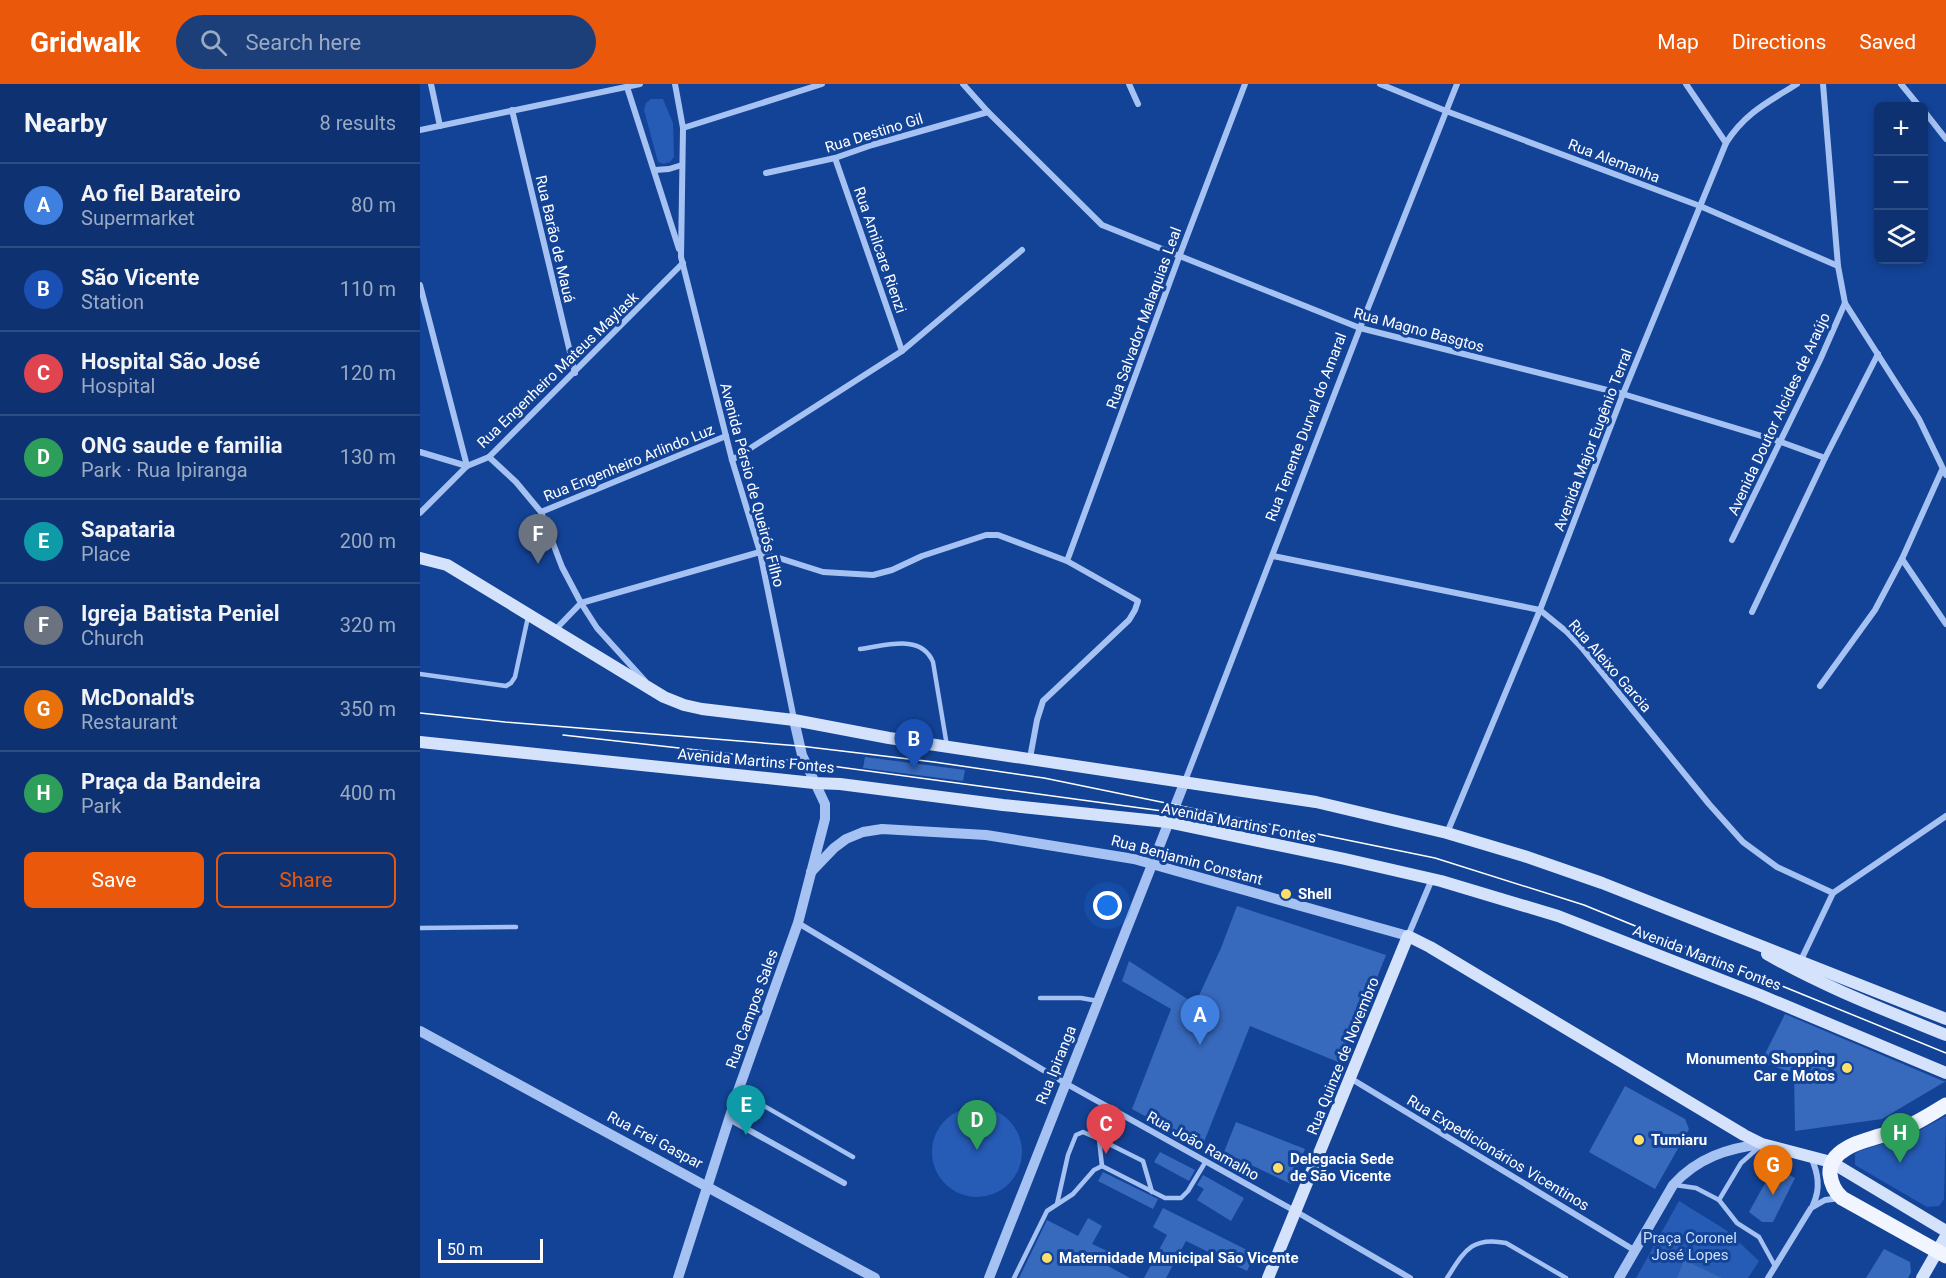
<!DOCTYPE html>
<html lang="en">
<head>
<meta charset="utf-8">
<style>
  :root { --surface:#0e3271; --page:#1c3e79; --text:#f1f3f6; --muted:#9baac3; --line:#2e4d84; --accent:#ea580c }
  body { margin:0; font-family:Roboto,sans-serif; background:var(--page); color:var(--text) }
  .controls { position:absolute; right:18px; top:18px; display:grid; overflow:hidden; border-radius:9px; box-shadow:0 3px 9px #0003 }
  .controls button { width:54px; height:54px; display:grid; place-items:center; padding:0; border:0; border-bottom:2px solid var(--line); background:var(--surface); color:var(--text); font:30px sans-serif }
  .scale { position:absolute; left:18px; bottom:15px; width:105px; box-sizing:border-box; padding-left:6px; border:3px solid #fff; border-top:0; font-size:16px; line-height:21px; white-space:nowrap; color:#fff; -webkit-text-stroke:4px #134397; paint-order:stroke }
  .you { position:absolute; left:688px; top:822px; width:21px; height:21px; margin:-15px; border:4px solid #fff; border-radius:50%; background:#1a73e8; box-shadow:0 0 0 9px #1a73e833 }
  .badge { display:grid; place-items:center; width:39px; height:39px; border-radius:50%; background:var(--accent); color:#fff; font-size:20px; font-weight:700 }
  .pin { position:absolute; translate:-50% -50px; filter:drop-shadow(0 2px 3px #0008) }
  .pin::after { content:''; position:absolute; top:32px; width:21px; height:18px; background:inherit; clip-path:polygon(0 0,100% 0,50% 100%) }
  .list { margin:0; padding:0; list-style:none }
  h2 { display:flex; justify-content:space-between; align-items:center; height:78px; margin:0; padding:0 24px; font-size:26px }
  h2 small { font-size:20px; font-weight:400; color:var(--muted) }
  .list li { display:grid; grid-template-columns:39px 1fr auto; gap:18px; align-items:center; box-sizing:border-box; height:84px; padding:0 24px; border-top:2px solid var(--line) }
  .list b { display:block; font-size:22px; white-space:nowrap }
  .list p { margin:0; font-size:20px; white-space:nowrap; color:var(--muted) }
  .list em { font-size:20px; font-style:normal; color:var(--muted) }
  .actions { display:flex; gap:12px; padding:18px 24px }
  .actions a { flex:1; padding:14px 0; border:2px solid var(--accent); border-radius:9px; text-align:center; font-size:21px; color:var(--accent) }
  .actions .main { background:var(--accent); color:#fff }
  .icon { flex:none; width:33px; height:33px; fill:none; stroke:currentColor; stroke-width:2; stroke-linecap:round; stroke-linejoin:round }
  .map { position:relative; flex:none; width:1526px; height:1194px; overflow:hidden }
  header { display:flex; align-items:center; gap:36px; box-sizing:border-box; height:84px; padding:0 30px; background:var(--accent); color:#fff }
  header strong { font-size:28px }
  nav { display:flex; gap:33px; margin-inline-start:auto; font-size:21px }
  .search { width:420px; height:54px; background:var(--page); display:flex; align-items:center; gap:15px; box-sizing:border-box; padding:0 21px; border-radius:33px; color:var(--muted); font-size:22px }
  main { display:flex }
  aside { flex:1; background:var(--surface) }
  .map>svg:first-child { display:block }
</style>
</head>
<body>
<header>
<strong>Gridwalk</strong>
<div class="search"><svg class="icon" aria-label="search" viewBox="0 0 24 24"><circle cx="10" cy="10" r="6"/><path d="M15 15l6 6"/></svg>Search here</div>
<nav><a>Map</a><a>Directions</a><a>Saved</a></nav>
</header>
<main>
<aside>
<h2>Nearby<small>8 results</small></h2>
<ul class="list">
<li><span class="badge" style="background:#3f7fe0">A</span><div><b>Ao fiel Barateiro</b><p>Supermarket</p></div><em>80 m</em></li>
<li><span class="badge" style="background:#1a4fb4">B</span><div><b>São Vicente</b><p>Station</p></div><em>110 m</em></li>
<li><span class="badge" style="background:#e0444e">C</span><div><b>Hospital São José</b><p>Hospital</p></div><em>120 m</em></li>
<li><span class="badge" style="background:#2e9e5b">D</span><div><b>ONG saude e familia</b><p>Park · Rua Ipiranga</p></div><em>130 m</em></li>
<li><span class="badge" style="background:#0f9aa8">E</span><div><b>Sapataria</b><p>Place</p></div><em>200 m</em></li>
<li><span class="badge" style="background:#6b7280">F</span><div><b>Igreja Batista Peniel</b><p>Church</p></div><em>320 m</em></li>
<li><span class="badge" style="background:#e8710a">G</span><div><b>McDonald's</b><p>Restaurant</p></div><em>350 m</em></li>
<li><span class="badge" style="background:#2e9e5b">H</span><div><b>Praça da Bandeira</b><p>Park</p></div><em>400 m</em></li>
</ul>
<div class="actions"><a class="main">Save</a><a>Share</a></div>
</aside>
<div class="map">
<svg width="1526" height="1194" viewBox="0 0 1526 1194">
  <rect width="100%" height="100%" fill="#134397"/>
  <!-- green -->
  <g fill="#265bb6">
    <polygon points="231,15 243,15 253,39 254,73 250,78 244,80 238,78 224,26 226,19"/>
    <circle cx="557" cy="1068" r="45"/>
    <polygon points="1526,1032 1524,1115 1519,1122 1507,1123 1435,1081 1435,1070 1439,1067 1491,1051"/>
    <polygon points="1259,1117 1306,1146 1339,1177 1328,1194 1216,1194"/>
  </g>
  <!-- building -->
  <g fill="#3769bd">
    <polygon points="445,673 545,686 543,697 443,684"/>
    <polygon points="817,822 966,871 923,980 830,942 782,1063 712,1025 751,925 702,897 709,877 775,920 801,864"/>
    <polygon points="1365,930 1523,997 1526,997 1462,1035 1375,1047 1374,989 1341,978"/>
    <polygon points="1205,1002 1265,1035 1269,1045 1235,1105 1169,1068"/>
    <polygon points="816,1038 885,1065 871,1100 804,1068"/>
    <polygon points="740,1068 775,1086 769,1097 734,1078"/>
    <polygon points="1354,1083 1375,1094 1353,1138 1342,1138 1329,1128"/>
    <polygon points="683,1088 738,1115 733,1125 678,1097"/>
    <polygon points="783,1091 824,1114 811,1137 777,1116 784,1105 777,1101"/>
    <polygon points="743,1124 835,1170 827,1187 766,1157 746,1194 724,1194 747,1151 733,1143"/>
    <polygon points="668,1134 682,1142 672,1160 694,1170 688,1182 710,1194 599,1194 627,1136 658,1152"/>
    <polygon points="1464,1165 1490,1178 1491,1188 1488,1194 1446,1194"/>
    <polygon points="1264,1176 1302,1194 1257,1194"/>
  </g>
  <g fill="none" stroke-linecap="round" stroke-linejoin="round">
    <!-- service -->
    <g stroke="#a5c2f3" stroke-width="4.5">
      <path d="M440,565C465,562 501,549 513,578L527,662"/>
      <polyline points="0,590 86,602 91,599 95,593 108,533"/>
      <polyline points="0,844 96,843"/>
      <polyline points="620,914 661,914 678,917"/>
      <polyline points="318,1007 433,1073"/>
      <polyline points="679,1055 723,1077 732,1108"/>
      <polyline points="1255,1101 1276,1104 1299,1116 1317,1139 1339,1153 1355,1182"/>
      <polyline points="1299,1116 1321,1079 1338,1064"/>
      <polyline points="637,1120 648,1071 656,1051 663,1048 679,1055 682,1082"/>
      <polyline points="594,1194 627,1127 653,1110 674,1086 682,1082 745,1114 761,1114 768,1107 786,1077"/>
      <path d="M1027,1194C1044,1168 1051,1152 1086,1159L1146,1194"/>
    </g>
    <!-- minor -->
    <g stroke="#a5c2f3" stroke-width="6">
      <polyline points="11,0 20,42"/>
      <polyline points="255,0 263,44 261,173 312,376 340,468 374,635"/>
      <polyline points="543,0 568,28 682,141 940,244 1203,310 1361,358 1405,374"/>
      <polyline points="709,0 718,20"/>
      <polyline points="960,0 1026,27 1280,122 1418,182"/>
      <polyline points="1266,0 1306,59"/>
      <polyline points="1481,0 1499,22"/>
      <polyline points="207,3 259,165"/>
      <polyline points="92,26 155,289"/>
      <polyline points="1504,27 1526,55"/>
      <polyline points="263,44 402,0"/>
      <polyline points="0,46 220,0"/>
      <polyline points="415,74 482,267"/>
      <polyline points="235,86 249,85 262,81"/>
      <polyline points="346,89 415,74 452,61 568,28"/>
      <polyline points="0,201 47,382"/>
      <polyline points="1425,219 1499,335 1526,391"/>
      <polyline points="0,368 47,382"/>
      <polyline points="69,373 96,398 121,428 142,483 161,519 135,546"/>
      <polyline points="312,376 482,267 602,166"/>
      <polyline points="121,428 306,352"/>
      <polyline points="0,429 47,382 69,373 263,179"/>
      <polyline points="1312,456 1400,276 1425,219 1418,182 1403,0"/>
      <polyline points="853,472 1120,526 1147,548 1163,565 1289,720 1323,758 1357,783 1413,809"/>
      <polyline points="1482,475 1526,540"/>
      <polyline points="647,477 759,173 825,0"/>
      <polyline points="1332,528 1405,374 1458,270"/>
      <polyline points="225,597 177,544 161,519 340,468 403,488 453,491 472,486 502,472 566,451 578,451 647,477 718,517 715,526 709,536 623,617 617,636 610,674"/>
      <polyline points="1400,602 1455,526 1482,475 1522,386"/>
      <polyline points="765,697 940,244 1037,0"/>
      <path d="M1027,749L1120,526L1203,310L1306,59C1325,29 1348,18 1377,0"/>
      <polyline points="378,839 645,999 875,1127 990,1194"/>
      <polyline points="988,852 1012,795"/>
      <polyline points="1381,876 1413,809 1526,732"/>
      <polyline points="930,994 1214,1166"/>
      <polyline points="309,1035 424,1099"/>
      <path d="M1391,1073C1398,1089 1401,1104 1393,1121"/>
      <polyline points="1348,1194 1391,1124 1405,1116 1420,1114"/>
    </g>
    <!-- tertiary -->
    <g stroke="#a5c2f3" stroke-width="10">
      <polyline points="391,788 414,764 426,755 443,748 462,745 566,751 714,775 988,852"/>
      <polyline points="0,947 455,1194"/>
      <polyline points="258,1194 318,1007 378,839 405,735 405,720 382,671 374,636"/>
      <polyline points="569,1194 765,697"/>
      <path d="M1199,1194L1253,1101C1277,1074 1308,1064 1342,1060"/>
    </g>
    <!-- secondary -->
    <g stroke="#d4e2fc" stroke-width="12">
      <polyline points="0,474 27,481 244,613 264,621 282,625 374,636 469,654 896,718 1027,749 1104,772 1182,799 1526,935"/>
      <polyline points="0,658 394,699 420,700 583,721 747,738 925,775 1021,797 1138,832 1340,911 1526,989"/>
      <path d="M1347,870C1404,903 1465,926 1526,951"/>
      <polyline points="848,1194 988,852 1010,863 1324,1051 1342,1060 1411,1078 1526,1147"/>
      <polyline points="1502,1194 1526,1152"/>
    </g>
    <!-- primary -->
    <path stroke="#f1f5ff" stroke-width="15" d="M1526,1021C1513,1029 1499,1038 1485,1044C1463,1054 1408,1058 1410,1090C1411,1100 1414,1107 1422,1114L1526,1172"/>
    <!-- tram -->
    <g stroke="#fff" stroke-width="1.5">
      <polyline points="0,629 85,638 380,662 514,678 624,694 1015,774 1164,821 1526,969"/>
      <polyline points="143,651 367,676 750,728"/>
    </g>
  </g>
  <!-- markers -->
  <g fill="#ffdf67" stroke="#134397" stroke-width="2">
    <circle cx="866" cy="810" r="6"/>
    <circle cx="1427" cy="984" r="6"/>
    <circle cx="1219" cy="1056" r="6"/>
    <circle cx="858" cy="1084" r="6"/>
    <circle cx="627" cy="1174" r="6"/>
  </g>
  <g text-anchor="middle" stroke-width="6" stroke-linejoin="round" paint-order="stroke">
    <!-- street labels -->
    <g font-size="15" fill="#fff" stroke="#134397">
      <text transform="translate(454 49) rotate(-17)" y="5">Rua Destino Gil</text>
      <text transform="translate(1194 77) rotate(21)" y="5">Rua Alemanha</text>
      <text transform="translate(135 155) rotate(77)" y="5">Rua Barão de Mauá</text>
      <text transform="translate(460 166) rotate(71)" y="5">Rua Amilcare Rienzi</text>
      <text transform="translate(724 234) rotate(-70)" y="5">Rua Salvador Malaquias Leal</text>
      <text transform="translate(999 246) rotate(15)" y="5">Rua Magno Basgtos</text>
      <text transform="translate(138 286) rotate(-44)" y="5">Rua Engenheiro Mateus Maylask</text>
      <text transform="translate(1359 330) rotate(-65)" y="5">Avenida Doutor Alcides de Araújo</text>
      <text transform="translate(886 343) rotate(-69)" y="5">Rua Tenente Durval do Amaral</text>
      <text transform="translate(1173 356) rotate(-69)" y="5">Avenida Major Eugênio Terral</text>
      <text transform="translate(209 379) rotate(-22)" y="5">Rua Engenheiro Arlindo Luz</text>
      <text transform="translate(332 401) rotate(75)" y="5">Avenida Pérsio de Queirós Filho</text>
      <text transform="translate(1190 582) rotate(49)" y="5">Rua Aleixo Garcia</text>
      <text transform="translate(336 677) rotate(5)" y="5">Avenida Martins Fontes</text>
      <text transform="translate(819 739) rotate(11)" y="5">Avenida Martins Fontes</text>
      <text transform="translate(767 776) rotate(15)" y="5">Rua Benjamin Constant</text>
      <text transform="translate(1287 874) rotate(21)" y="5">Avenida Martins Fontes</text>
      <text transform="translate(332 925) rotate(-70)" y="5">Rua Campos Sales</text>
      <text transform="translate(923 972) rotate(-68)" y="5">Rua Quinze de Novembro</text>
      <text transform="translate(636 981) rotate(-68)" y="5">Rua Ipiranga</text>
      <text transform="translate(235 1056) rotate(28)" y="5">Rua Frei Gaspar</text>
      <text transform="translate(783 1062) rotate(29)" y="5">Rua João Ramalho</text>
      <text transform="translate(1078 1069) rotate(31)" y="5">Rua Expedicionários Vicentinos</text>
    </g>
    <!-- poi labels -->
    <g font-size="15" font-weight="bold" fill="#fff" stroke="#134397" text-anchor="start">
      <text x="878" y="815">Shell</text>
      <text x="1415" y="980" text-anchor="end">Monumento Shopping<tspan x="1415" dy="17">Car e Motos</tspan></text>
      <text x="1231" y="1061">Tumiaru</text>
      <text x="870" y="1080">Delegacia Sede<tspan x="870" dy="17">de São Vicente</tspan></text>
      <text x="639" y="1179">Maternidade Municipal São Vicente</text>
    </g>
    <!-- park labels -->
    <g font-size="15" fill="#cddffd" stroke="#134397">
      <text x="1270" y="1159">Praça Coronel<tspan x="1270" dy="17">José Lopes</tspan></text>
    </g>
  </g>
</svg>
<div class="controls">
<button>+</button>
<button>−</button>
<button><svg class="icon" aria-label="layers" viewBox="0 0 24 24"><path d="M12 4l9 5-9 5-9-5zM3 14l9 5 9-5"/></svg></button>
</div>
<div class="scale">50 m</div>
<div class="you"></div>
<div class="pin badge" style="left:780px;top:961px;background:#3f7fe0">A</div>
<div class="pin badge" style="left:494px;top:685px;background:#1a4fb4">B</div>
<div class="pin badge" style="left:686px;top:1070px;background:#e0444e">C</div>
<div class="pin badge" style="left:557px;top:1066px;background:#2e9e5b">D</div>
<div class="pin badge" style="left:326px;top:1051px;background:#0f9aa8">E</div>
<div class="pin badge" style="left:118px;top:480px;background:#6b7280">F</div>
<div class="pin badge" style="left:1353px;top:1111px;background:#e8710a">G</div>
<div class="pin badge" style="left:1480px;top:1079px;background:#2e9e5b">H</div>
</div>
</main>
</body>
</html>
